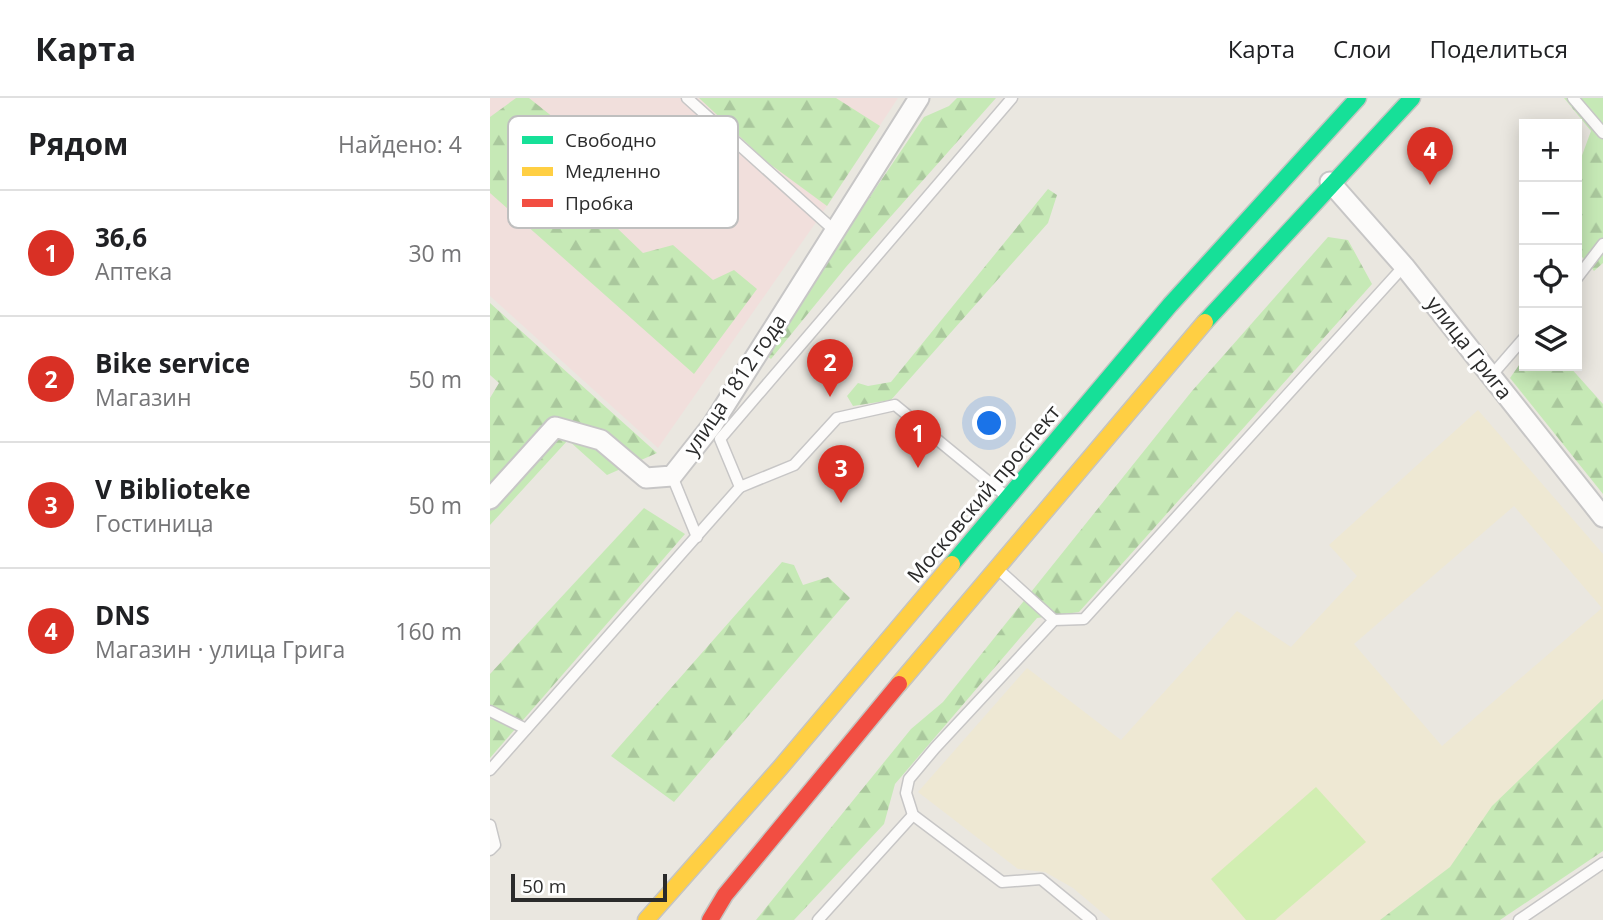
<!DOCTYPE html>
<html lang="ru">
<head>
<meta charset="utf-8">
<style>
  :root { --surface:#fff; --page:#f6f6f6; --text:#202124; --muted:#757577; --line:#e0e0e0; --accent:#d93025 }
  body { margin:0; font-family:"Open Sans",sans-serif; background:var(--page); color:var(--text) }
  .controls { position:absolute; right:21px; top:21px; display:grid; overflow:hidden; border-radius:0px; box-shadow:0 4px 18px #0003 }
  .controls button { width:63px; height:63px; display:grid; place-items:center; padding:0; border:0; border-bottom:2px solid var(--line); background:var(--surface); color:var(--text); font:35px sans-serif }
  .scale { position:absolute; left:21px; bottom:18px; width:156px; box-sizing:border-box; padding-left:7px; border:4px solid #2b2b2b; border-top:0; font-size:19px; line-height:24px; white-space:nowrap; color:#2b2b2b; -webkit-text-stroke:5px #fff; paint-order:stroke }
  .you { position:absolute; left:500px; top:326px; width:24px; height:24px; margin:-18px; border:5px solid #fff; border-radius:50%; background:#1a73e8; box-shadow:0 0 0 10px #1a73e833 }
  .badge { display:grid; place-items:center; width:46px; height:46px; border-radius:50%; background:var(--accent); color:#fff; font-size:23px; font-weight:700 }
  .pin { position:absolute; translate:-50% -58px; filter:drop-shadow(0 2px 4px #0008) }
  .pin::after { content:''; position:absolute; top:37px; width:24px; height:21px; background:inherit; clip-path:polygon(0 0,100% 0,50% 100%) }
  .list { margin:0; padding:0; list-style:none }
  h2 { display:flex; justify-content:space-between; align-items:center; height:91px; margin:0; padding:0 28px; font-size:30px }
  h2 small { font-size:23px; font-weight:400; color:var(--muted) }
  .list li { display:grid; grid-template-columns:46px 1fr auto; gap:21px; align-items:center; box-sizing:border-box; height:126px; padding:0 28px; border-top:2px solid var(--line) }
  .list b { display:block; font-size:26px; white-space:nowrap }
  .list p { margin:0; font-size:23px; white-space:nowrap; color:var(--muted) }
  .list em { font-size:23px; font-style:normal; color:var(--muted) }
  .icon { flex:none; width:38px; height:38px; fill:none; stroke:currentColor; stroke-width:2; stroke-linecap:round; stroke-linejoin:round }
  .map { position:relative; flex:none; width:1113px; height:822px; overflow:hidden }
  header { display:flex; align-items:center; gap:42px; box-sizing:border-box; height:98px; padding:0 35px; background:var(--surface); border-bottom:2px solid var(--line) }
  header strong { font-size:33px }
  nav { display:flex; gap:38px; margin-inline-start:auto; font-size:24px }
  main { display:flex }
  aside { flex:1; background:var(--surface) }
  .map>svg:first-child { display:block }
</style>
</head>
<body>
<header>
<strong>Карта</strong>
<nav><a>Карта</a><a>Слои</a><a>Поделиться</a></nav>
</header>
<main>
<aside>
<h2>Рядом<small>Найдено: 4</small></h2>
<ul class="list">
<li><span class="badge">1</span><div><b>36,6</b><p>Аптека</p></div><em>30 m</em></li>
<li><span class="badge">2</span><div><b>Bike service</b><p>Магазин</p></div><em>50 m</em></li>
<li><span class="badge">3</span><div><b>V Biblioteke</b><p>Гостиница</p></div><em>50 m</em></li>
<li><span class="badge">4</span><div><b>DNS</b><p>Магазин · улица Грига</p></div><em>160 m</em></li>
</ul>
</aside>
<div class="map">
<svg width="1113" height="822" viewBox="0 0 1113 822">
  <defs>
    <pattern id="forest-firs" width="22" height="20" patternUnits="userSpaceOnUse" patternTransform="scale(1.75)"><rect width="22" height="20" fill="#c6e9b6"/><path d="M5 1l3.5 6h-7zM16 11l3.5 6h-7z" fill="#aac89d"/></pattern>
  </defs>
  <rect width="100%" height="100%" fill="#eae7e0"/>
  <!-- education -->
  <path fill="#eee8d3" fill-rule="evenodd" d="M988,312L1113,456V641L897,822H621L583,790L555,774L528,771L428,694L537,570L631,642L747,513L801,549L867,478L839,447ZM1024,408L1112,510L952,648L864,546Z"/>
  <!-- medical -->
  <polygon fill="#f1dfdc" points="0,0 408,0 329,120 168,350 0,198"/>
  <!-- forest -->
  <g fill="url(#forest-firs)">
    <polygon points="26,0 39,0 98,47 73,78 153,155 183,147 223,182 244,172 267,191 204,276 0,95 0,19"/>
    <polygon points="209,0 346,0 390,28 337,108 277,64"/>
    <polygon points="467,0 506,0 356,169 281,261 277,258 287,236 434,19 459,8"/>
    <polygon points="1074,0 1113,0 1113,165 1104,173 1087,153 1087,71 1101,33"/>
    <polygon points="558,91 567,97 558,125 401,302 363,308 357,298 368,285 378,288 401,284"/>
    <polygon points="838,139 858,142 882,186 589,514 547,520 405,686 394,726 304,822 266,822 421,631 453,604 702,293"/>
    <polygon points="0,205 167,355 117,377 78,342 0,427 0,300 9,285 0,277"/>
    <polygon points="1034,260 1034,268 1079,268 1113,306 1113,396 1020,280"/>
    <polygon points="154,410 195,436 0,660 0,576"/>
    <polygon points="292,464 304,467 313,487 338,479 360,500 184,704 121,658"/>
    <polygon points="1113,601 1113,753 1010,822 890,822 960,769 1002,708"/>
  </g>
  <!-- pitch -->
  <polygon fill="#d2eeb2" points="826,689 876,744 785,822 756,822 721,781"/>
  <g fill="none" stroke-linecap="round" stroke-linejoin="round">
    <!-- lane casing -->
    <g stroke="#c7c6c6" stroke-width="13">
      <g id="lane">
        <polyline points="197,0 345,133"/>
        <polyline points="1083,0 1113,35"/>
        <polyline points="1087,180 1113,146"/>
        <polyline points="1001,278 1034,240"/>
        <polyline points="182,378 207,439"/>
        <polyline points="250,389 304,367 347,320 405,307 516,398"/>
        <polyline points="510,473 564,522 445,650 419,681 416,695 423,717 512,784 551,781 601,822"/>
        <polyline points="564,522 594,521 914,168"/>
        <polyline points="0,613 36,631"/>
        <polyline points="0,672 250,389 230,341 522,0"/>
        <polyline points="0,727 5,747 0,752"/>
        <polyline points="328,822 423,717"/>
        <polyline points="1029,822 1113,765"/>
      </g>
    </g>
    <!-- street casing -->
    <g stroke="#c7c6c6" stroke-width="23">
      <g id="street">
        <polyline points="840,84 914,168 1113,419"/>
        <polyline points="0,401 65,329 111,342 156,380 182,378 223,326 429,0"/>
      </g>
    </g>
    <!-- fast casing -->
    <g stroke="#c5c4c1" stroke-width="19">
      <g id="fast">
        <polyline points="715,224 922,0"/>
        <polyline points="462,466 680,207 868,0"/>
      </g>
    </g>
    <!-- slow casing -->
    <g stroke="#c5c4c1" stroke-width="19">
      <g id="slow">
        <polyline points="409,586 715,224"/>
        <polyline points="156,822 290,670 462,466"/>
      </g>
    </g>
    <!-- jam casing -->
    <g stroke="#c5c4c1" stroke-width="19">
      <polyline id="jam" points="220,822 235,797 409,586"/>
    </g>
    <!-- lane -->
    <use href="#lane" stroke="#fcfbfa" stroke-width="10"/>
    <!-- street -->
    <use href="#street" stroke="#fcfbfa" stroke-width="19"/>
    <!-- fast -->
    <use href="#fast" stroke="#16e098" stroke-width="16"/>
    <!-- slow -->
    <use href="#slow" stroke="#ffcf43" stroke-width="16"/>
    <!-- jam -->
    <use href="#jam" stroke="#f24e42" stroke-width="16"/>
  </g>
  <g text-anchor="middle" stroke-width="6" stroke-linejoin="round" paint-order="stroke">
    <!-- street labels -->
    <g font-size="21" fill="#2b2b2b" stroke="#fff">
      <text transform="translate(979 250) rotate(52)" y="7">улица Грига</text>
      <text transform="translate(245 287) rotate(-56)" y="7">улица 1812 года</text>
      <text transform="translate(494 396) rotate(-50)" y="7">Московский проспект</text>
    </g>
  </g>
  <!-- legend -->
  <rect x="18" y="18" width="230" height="112" rx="10" fill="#fff" stroke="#bfbfbf" stroke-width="2"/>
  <rect x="32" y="38" width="31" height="8" fill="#16e098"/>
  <rect x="32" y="69" width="31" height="9" fill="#ffcf43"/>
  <rect x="32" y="101" width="31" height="8" fill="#f24e42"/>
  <g font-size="19" fill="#2b2b2b">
    <text x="75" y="49">Свободно</text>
    <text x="75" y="80">Медленно</text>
    <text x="75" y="112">Пробка</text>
  </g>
</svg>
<div class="controls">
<button>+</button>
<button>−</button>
<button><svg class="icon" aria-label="locate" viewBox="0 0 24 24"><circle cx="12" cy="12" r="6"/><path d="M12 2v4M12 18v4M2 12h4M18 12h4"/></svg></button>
<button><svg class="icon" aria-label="layers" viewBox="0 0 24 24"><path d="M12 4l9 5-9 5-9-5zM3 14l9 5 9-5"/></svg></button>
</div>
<div class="scale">50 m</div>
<div class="you"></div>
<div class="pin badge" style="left:428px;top:370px">1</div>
<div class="pin badge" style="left:340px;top:299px">2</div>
<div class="pin badge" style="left:351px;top:405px">3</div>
<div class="pin badge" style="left:940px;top:87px">4</div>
</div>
</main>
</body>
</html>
